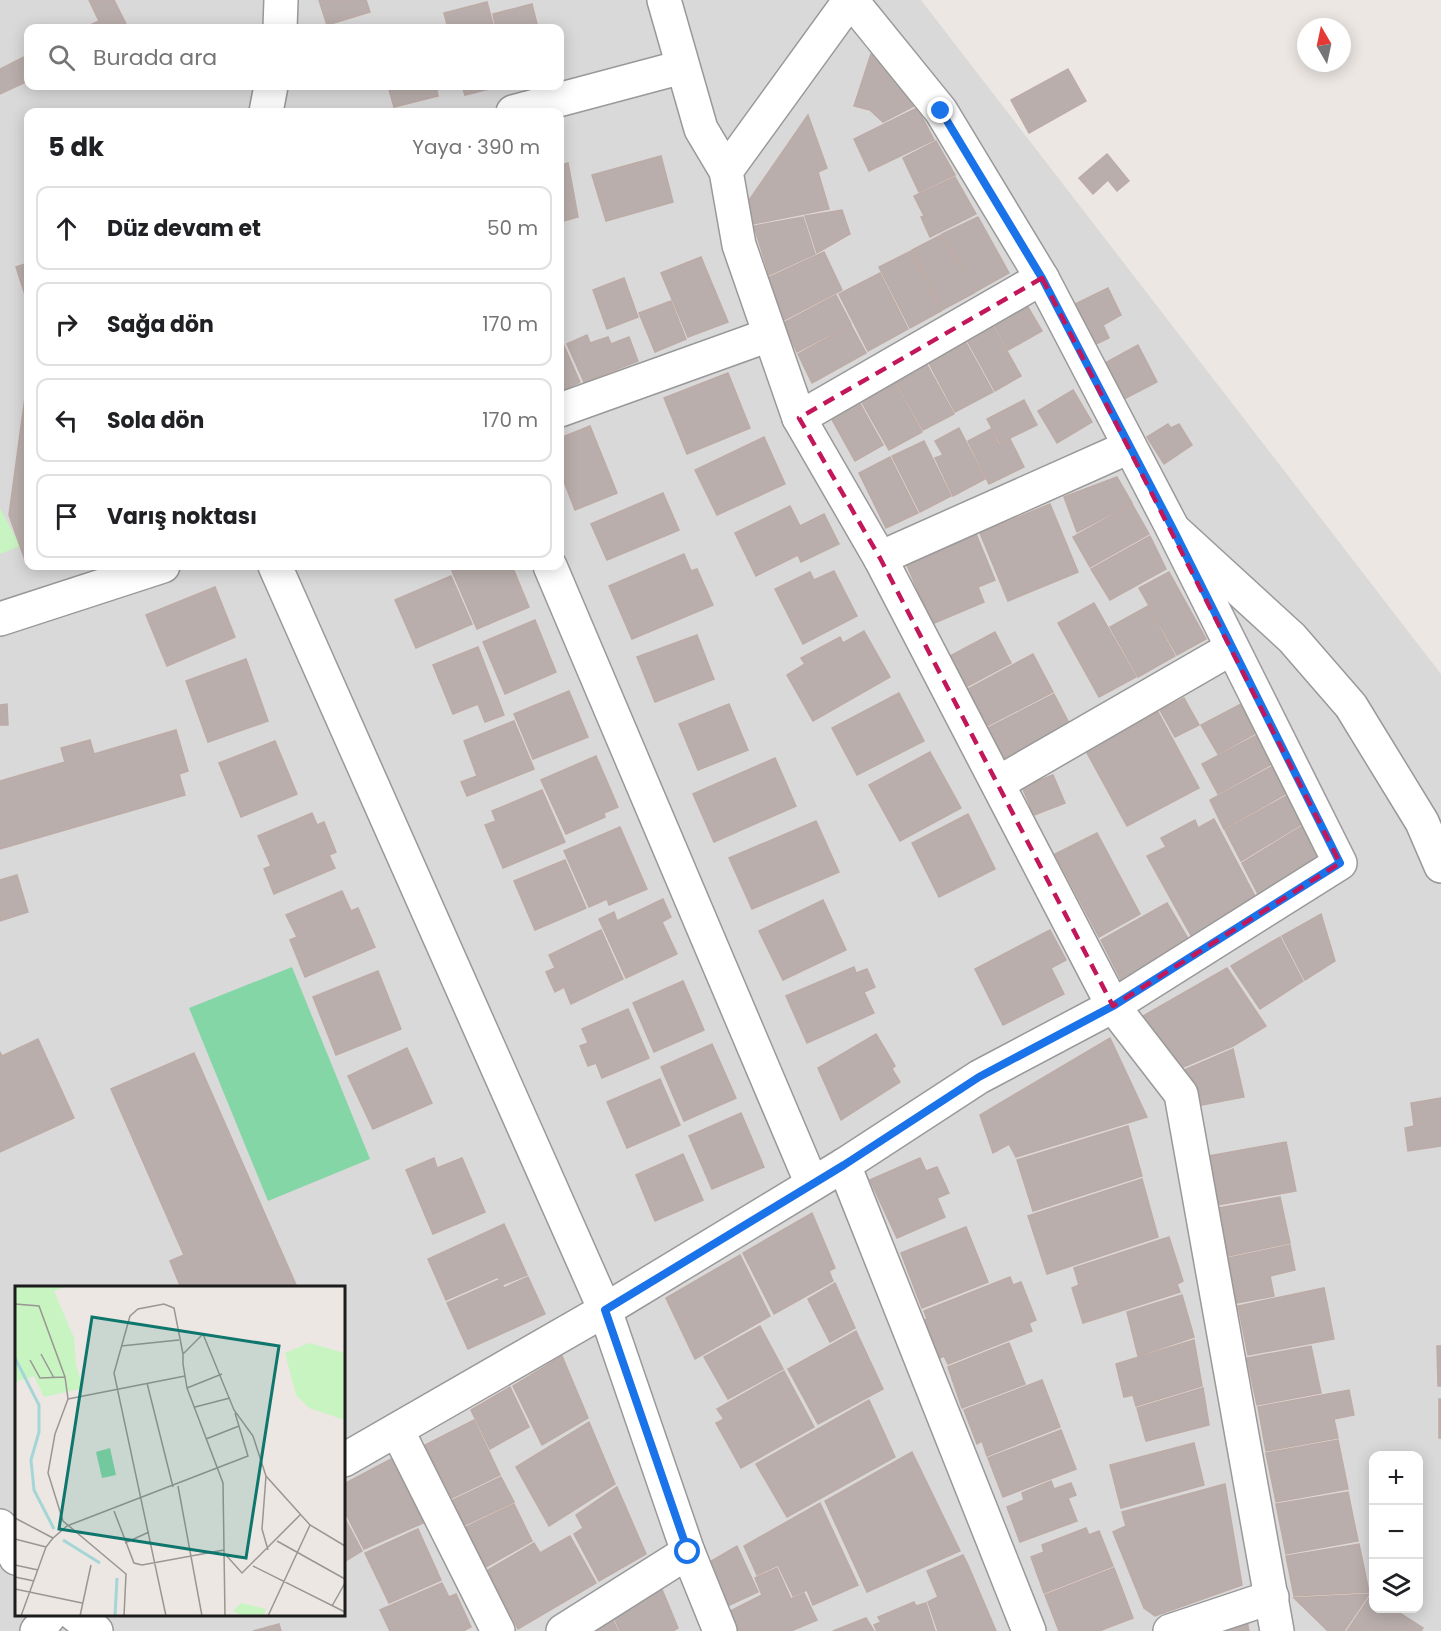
<!DOCTYPE html>
<html lang="tr">
<head>
<meta charset="utf-8">
<style>
  :root { --surface:#fff; --page:#f6f6f6; --text:#202124; --muted:#757577; --line:#e0e0e0 }
  body { margin:0; font-family:Poppins,sans-serif; background:var(--page); color:var(--text) }
  .controls { position:absolute; right:18px; bottom:18px; display:grid; overflow:hidden; border-radius:12px; box-shadow:0 3px 15px #0003 }
  .controls button { width:54px; height:54px; display:grid; place-items:center; padding:0; border:0; border-bottom:2px solid var(--line); background:var(--surface); color:var(--text); font:30px sans-serif }
  .compass { position:absolute; left:1297px; top:18px; width:54px; height:54px; border-radius:50%; background:var(--surface); box-shadow:0 3px 15px #0003; rotate:351deg }
  .stop { position:absolute; width:18px; height:18px; margin:-14px; border:4px solid #1a73e8; border-radius:50%; background:#fff }
  .stop.end { background:#1a73e8; border-color:#fff; box-shadow:0 2px 6px #0008 }
  .list { margin:0; padding:0; list-style:none }
  h2 { display:flex; justify-content:space-between; align-items:center; height:78px; margin:0; padding:0 24px; font-size:26px }
  h2 small { font-size:20px; font-weight:400; color:var(--muted) }
  .list li { display:grid; grid-template-columns:39px 1fr auto; gap:18px; align-items:center; box-sizing:border-box; height:84px; margin:0 12px 12px; padding:0 12px; border:2px solid var(--line); border-radius:12px }
  .list b { display:block; font-size:22px; white-space:nowrap }
  .list em { font-size:20px; font-style:normal; color:var(--muted) }
  .icon { flex:none; width:33px; height:33px; fill:none; stroke:currentColor; stroke-width:2; stroke-linecap:round; stroke-linejoin:round }
  .map { position:relative; flex:none; width:1441px; height:1631px; overflow:hidden }
  .search { position:absolute; background:var(--surface); box-shadow:0 3px 15px #0003; left:24px; top:24px; width:540px; height:66px; display:flex; align-items:center; gap:15px; box-sizing:border-box; padding:0 21px; border-radius:12px; color:var(--muted); font-size:22px }
  .panel { position:absolute; background:var(--surface); box-shadow:0 3px 15px #0003; left:24px; top:108px; width:540px; height:462px; border-radius:12px }
  .map>svg:first-child { display:block }
</style>
</head>
<body>
<div class="map">
<svg width="1441" height="1631" viewBox="0 0 1441 1631">
  <rect width="100%" height="100%" fill="#ece7e2"/>
  <!-- residential -->
  <path fill="#dad9d9" fill-rule="evenodd" d="M0,0H921L1441,674V1631H0ZM28,28H560V86H28ZM28,112H560V566H28ZM16,1288H344V1614H16ZM1374,1456H1418V1608H1374Z"/>
  <!-- park -->
  <polygon fill="#c7f4c1" points="0,508 20,546 0,554"/>
  <!-- pitch -->
  <polygon fill="#85d6a6" points="292,967 370,1159 268,1201 189,1008"/>
  <!-- building -->
  <g fill="#b9aeac" stroke="#bdaba6" stroke-width="1.5">
    <polygon points="89,0 114,0 128,28 84,28 99,21"/>
    <polygon points="319,0 366,0 370,12 327,25"/>
    <polygon points="487,2 494,28 448,28 444,13"/>
    <polygon points="532,4 538,28 496,28 493,14"/>
    <polygon points="871,54 889,56 916,105 883,122 870,110 854,106"/>
    <polygon points="28,55 28,81 0,94 0,69"/>
    <polygon points="1068,69 1086,101 1029,133 1011,100"/>
    <polygon points="388,86 436,86 438,96 394,107"/>
    <polygon points="462,86 501,86 465,95"/>
    <polygon points="917,108 934,140 869,171 854,139"/>
    <polygon points="808,115 827,168 818,172 829,209 748,225 743,209"/>
    <polygon points="936,141 955,175 919,192 903,158"/>
    <polygon points="1107,154 1129,181 1117,191 1108,180 1093,194 1079,178"/>
    <polygon points="661,156 673,202 606,221 592,175"/>
    <polygon points="568,163 578,217 560,222 560,165"/>
    <polygon points="955,177 976,214 930,237 921,217 924,216 914,196"/>
    <polygon points="842,210 850,234 817,253 805,216"/>
    <polygon points="803,217 815,254 769,275 754,226"/>
    <polygon points="978,217 1009,273 975,292 942,234"/>
    <polygon points="941,235 974,293 942,310 912,250"/>
    <polygon points="911,251 941,311 910,328 879,267"/>
    <polygon points="824,252 842,290 782,321 763,280"/>
    <polygon points="701,257 728,322 688,337 661,273"/>
    <polygon points="28,263 28,304 16,267"/>
    <polygon points="880,273 908,329 868,351 839,294"/>
    <polygon points="624,278 638,317 607,329 593,290"/>
    <polygon points="1108,288 1121,315 1103,325 1109,338 1092,346 1071,306"/>
    <polygon points="836,295 851,324 797,352 783,323"/>
    <polygon points="1022,297 1042,331 1008,350 989,315"/>
    <polygon points="671,301 686,339 655,352 639,313"/>
    <polygon points="988,317 1021,376 995,391 962,331"/>
    <polygon points="851,325 866,353 812,383 798,354"/>
    <polygon points="960,332 993,392 955,412 923,352"/>
    <polygon points="587,335 590,343 608,337 611,344 629,337 638,361 584,382 567,344"/>
    <polygon points="560,337 580,382 560,391"/>
    <polygon points="1138,345 1157,382 1124,399 1105,363"/>
    <polygon points="921,354 954,414 923,430 890,371"/>
    <polygon points="889,372 922,432 889,450 855,390"/>
    <polygon points="728,373 750,428 687,454 664,398"/>
    <polygon points="28,375 28,565 27,566 9,515"/>
    <polygon points="1073,390 1092,422 1057,443 1038,411"/>
    <polygon points="853,391 883,445 855,461 825,407"/>
    <polygon points="1024,400 1037,425 1000,443 987,419"/>
    <polygon points="1168,424 1171,428 1179,424 1192,445 1164,464 1147,437"/>
    <polygon points="590,426 617,493 575,510 560,471 560,438"/>
    <polygon points="959,428 985,479 953,496 935,458 943,455 935,441"/>
    <polygon points="991,429 999,445 1010,439 1024,467 989,484 968,441"/>
    <polygon points="764,437 785,484 717,515 695,470"/>
    <polygon points="924,441 951,496 920,512 892,456"/>
    <polygon points="890,457 918,513 886,528 859,473"/>
    <polygon points="1117,477 1132,503 1077,532 1064,497"/>
    <polygon points="663,493 679,530 607,560 591,524"/>
    <polygon points="1050,504 1078,572 1008,601 980,533"/>
    <polygon points="1132,504 1149,534 1090,567 1073,537"/>
    <polygon points="790,506 800,526 824,514 839,544 801,562 798,555 756,576 735,533"/>
    <polygon points="976,534 995,580 978,587 984,602 932,624 906,563"/>
    <polygon points="1150,536 1166,569 1110,600 1091,569"/>
    <polygon points="684,554 691,571 697,569 713,605 632,639 609,586"/>
    <polygon points="465,566 512,566 529,607 477,629 452,571"/>
    <polygon points="834,571 857,616 803,644 775,589 810,572 814,580"/>
    <polygon points="1169,572 1206,639 1177,655 1139,588"/>
    <polygon points="451,576 472,624 416,648 395,600"/>
    <polygon points="215,587 235,637 167,666 146,615"/>
    <polygon points="1094,603 1136,677 1099,697 1058,623"/>
    <polygon points="1148,606 1175,656 1138,677 1110,627"/>
    <polygon points="535,620 556,672 505,694 483,642"/>
    <polygon points="864,631 890,677 813,721 787,675 805,664 801,658 840,637 843,643"/>
    <polygon points="995,632 1011,663 966,687 950,656"/>
    <polygon points="697,635 714,679 655,702 637,657"/>
    <polygon points="478,647 504,715 485,722 478,704 453,714 433,665"/>
    <polygon points="1033,654 1053,692 987,726 968,689"/>
    <polygon points="246,659 268,721 208,742 186,681"/>
    <polygon points="569,691 588,737 533,759 514,714"/>
    <polygon points="899,693 924,741 857,775 832,728"/>
    <polygon points="1054,694 1070,725 998,762 982,731"/>
    <polygon points="1184,698 1199,725 1175,737 1160,710"/>
    <polygon points="7,704 8,725 0,725 0,705"/>
    <polygon points="729,704 748,750 698,770 679,724"/>
    <polygon points="1241,704 1256,733 1218,754 1201,725"/>
    <polygon points="1158,712 1199,788 1127,826 1086,751"/>
    <polygon points="514,721 534,769 467,796 461,782 477,776 464,741"/>
    <polygon points="176,730 188,771 179,774 185,795 0,849 0,781 65,762 61,748 90,740 94,754"/>
    <polygon points="1257,735 1272,764 1218,794 1202,764"/>
    <polygon points="275,741 297,794 241,817 219,763"/>
    <polygon points="930,752 961,808 900,841 869,785"/>
    <polygon points="596,756 618,807 604,813 605,817 566,834 541,780"/>
    <polygon points="775,758 796,806 714,842 693,794"/>
    <polygon points="1273,766 1287,793 1224,829 1210,800"/>
    <polygon points="1053,775 1065,803 1034,815 1022,787"/>
    <polygon points="542,790 565,842 503,868 485,825 496,821 492,811"/>
    <polygon points="1288,795 1302,824 1241,861 1225,830"/>
    <polygon points="312,813 317,825 324,822 336,852 329,855 335,868 274,894 264,869 271,866 258,836"/>
    <polygon points="968,814 995,869 939,897 912,843"/>
    <polygon points="1214,819 1257,900 1193,939 1147,856 1166,847 1161,838 1195,820 1198,828"/>
    <polygon points="816,821 839,872 752,909 729,858"/>
    <polygon points="1304,825 1322,862 1261,900 1242,863"/>
    <polygon points="620,827 647,889 609,905 607,899 589,907 564,851"/>
    <polygon points="1097,833 1140,914 1099,937 1055,854"/>
    <polygon points="565,860 586,908 535,930 514,881"/>
    <polygon points="17,875 28,912 0,921 0,880"/>
    <polygon points="342,891 351,911 358,908 375,947 305,977 290,940 297,937 286,915"/>
    <polygon points="663,899 671,917 662,922 677,954 626,978 599,919 614,912 617,921"/>
    <polygon points="823,900 846,950 783,980 759,931"/>
    <polygon points="1167,903 1190,942 1123,984 1101,940"/>
    <polygon points="1321,914 1335,961 1305,980 1282,936"/>
    <polygon points="601,930 623,979 571,1004 564,987 555,992 546,972 555,968 549,955"/>
    <polygon points="1050,930 1066,960 1051,968 1064,994 1003,1025 975,969"/>
    <polygon points="1280,937 1303,981 1260,1009 1231,966"/>
    <polygon points="854,967 856,973 867,969 875,987 864,992 874,1013 807,1043 786,996"/>
    <polygon points="1227,968 1266,1026 1233,1046 1176,1070 1143,1016"/>
    <polygon points="378,971 401,1029 336,1055 313,997"/>
    <polygon points="683,981 704,1030 654,1052 633,1003"/>
    <polygon points="628,1009 649,1058 602,1078 596,1063 588,1066 580,1046 588,1043 582,1029"/>
    <polygon points="876,1034 895,1066 892,1069 900,1082 841,1120 818,1068"/>
    <polygon points="1110,1038 1147,1117 1016,1157 1009,1144 993,1153 980,1115"/>
    <polygon points="38,1039 74,1118 0,1152 0,1052 2,1056"/>
    <polygon points="712,1044 736,1098 684,1121 661,1067"/>
    <polygon points="407,1048 432,1103 373,1129 348,1076"/>
    <polygon points="1233,1049 1244,1097 1197,1106 1177,1073"/>
    <polygon points="194,1053 297,1287 296,1288 181,1288 170,1261 184,1255 111,1089"/>
    <polygon points="660,1079 680,1125 627,1148 607,1102"/>
    <polygon points="1441,1098 1441,1146 1408,1151 1405,1128 1414,1126 1411,1103"/>
    <polygon points="741,1113 764,1167 712,1189 689,1136"/>
    <polygon points="1128,1126 1142,1176 1033,1211 1017,1160"/>
    <polygon points="1286,1142 1296,1191 1218,1205 1208,1156"/>
    <polygon points="683,1154 703,1200 655,1221 636,1175"/>
    <polygon points="434,1158 437,1168 462,1158 485,1212 433,1234 406,1170"/>
    <polygon points="920,1158 926,1171 937,1167 949,1193 937,1198 945,1217 897,1238 870,1180"/>
    <polygon points="1142,1179 1158,1237 1047,1274 1028,1216"/>
    <polygon points="1280,1197 1290,1243 1228,1256 1218,1208"/>
    <polygon points="812,1213 835,1268 829,1271 833,1281 774,1314 743,1253"/>
    <polygon points="504,1224 527,1275 502,1285 498,1277 446,1300 428,1259"/>
    <polygon points="966,1227 988,1282 922,1308 901,1253"/>
    <polygon points="1169,1237 1183,1281 1177,1284 1180,1292 1083,1323 1072,1288 1079,1285 1074,1268"/>
    <polygon points="1290,1245 1295,1270 1270,1276 1274,1296 1237,1303 1228,1258"/>
    <polygon points="740,1255 770,1316 695,1359 666,1298"/>
    <polygon points="528,1277 545,1314 468,1349 447,1303 499,1280 504,1288"/>
    <polygon points="1010,1277 1013,1285 1021,1282 1036,1320 1029,1323 1032,1331 948,1364 944,1356 936,1360 921,1322 927,1319 924,1311"/>
    <polygon points="835,1283 855,1328 830,1342 808,1299"/>
    <polygon points="1324,1288 1334,1339 1248,1355 1238,1306"/>
    <polygon points="1182,1295 1194,1337 1138,1356 1127,1312"/>
    <polygon points="760,1326 783,1369 728,1399 704,1357"/>
    <polygon points="856,1331 883,1389 818,1424 788,1369"/>
    <polygon points="1194,1340 1202,1386 1136,1406 1133,1395 1124,1397 1116,1364"/>
    <polygon points="1009,1343 1025,1384 962,1408 948,1367"/>
    <polygon points="1311,1346 1321,1393 1257,1405 1247,1358"/>
    <polygon points="1437,1346 1441,1346 1441,1386 1438,1386"/>
    <polygon points="562,1356 588,1418 542,1445 513,1386"/>
    <polygon points="784,1371 814,1427 741,1468 716,1423 724,1419 717,1409"/>
    <polygon points="1042,1380 1060,1427 987,1456 982,1441 977,1444 964,1410"/>
    <polygon points="510,1387 529,1427 490,1449 471,1410"/>
    <polygon points="1203,1388 1209,1425 1146,1441 1137,1408"/>
    <polygon points="1349,1390 1354,1415 1334,1419 1338,1438 1266,1451 1258,1407"/>
    <rect x="1439" y="1399" width="2" height="39"/>
    <polygon points="869,1400 895,1457 787,1517 756,1464"/>
    <polygon points="474,1420 500,1475 452,1498 425,1445"/>
    <polygon points="589,1422 615,1484 549,1526 516,1467"/>
    <polygon points="1061,1430 1076,1469 1003,1497 988,1458"/>
    <polygon points="1338,1440 1348,1489 1276,1502 1266,1453"/>
    <polygon points="1194,1443 1204,1485 1121,1508 1110,1465"/>
    <polygon points="912,1452 960,1551 867,1592 825,1501"/>
    <polygon points="393,1458 423,1523 364,1549 344,1510 346,1493 344,1484"/>
    <polygon points="501,1477 514,1502 465,1525 453,1500"/>
    <polygon points="1051,1481 1054,1489 1071,1483 1076,1495 1068,1498 1077,1521 1020,1542 1007,1507 1024,1500 1022,1493"/>
    <polygon points="1225,1484 1242,1585 1155,1616 1144,1608 1113,1532 1126,1526 1122,1512"/>
    <polygon points="617,1487 646,1554 599,1581 574,1534 583,1528 576,1515"/>
    <polygon points="1348,1492 1358,1541 1286,1554 1276,1504"/>
    <polygon points="820,1503 858,1585 813,1605 807,1590 793,1596 778,1565 757,1575 744,1546"/>
    <polygon points="514,1504 532,1541 486,1567 466,1527"/>
    <polygon points="344,1517 362,1551 344,1562"/>
    <polygon points="1086,1528 1089,1535 1099,1531 1113,1566 1044,1593 1031,1557 1044,1552 1042,1545"/>
    <polygon points="418,1529 441,1580 389,1603 365,1553"/>
    <polygon points="570,1536 596,1583 518,1629 488,1570 534,1543 540,1553"/>
    <polygon points="1359,1544 1369,1592 1294,1596 1286,1556"/>
    <polygon points="737,1546 758,1592 719,1610 701,1567"/>
    <polygon points="963,1555 968,1565 996,1631 938,1631 928,1602 938,1597 927,1571"/>
    <polygon points="777,1568 791,1599 804,1593 817,1620 791,1631 732,1631 724,1614 762,1595 755,1578"/>
    <polygon points="1114,1568 1133,1618 1099,1631 1059,1631 1045,1595"/>
    <polygon points="442,1583 449,1597 456,1594 471,1627 463,1631 390,1631 380,1610"/>
    <polygon points="661,1587 678,1628 673,1631 620,1631 613,1615"/>
    <polygon points="1369,1594 1344,1631 1328,1631 1294,1598"/>
    <polygon points="1371,1595 1374,1597 1374,1608 1392,1608 1423,1628 1421,1631 1347,1631"/>
    <polygon points="914,1602 916,1606 926,1603 935,1631 877,1631 874,1625 881,1622 878,1617"/>
    <polygon points="611,1616 618,1631 586,1631"/>
    <polygon points="866,1618 874,1631 833,1631"/>
    <polygon points="1247,1621 1249,1631 1219,1631"/>
    <polygon points="279,1624 281,1631 253,1631"/>
  </g>
  <g fill="none" stroke-linecap="round" stroke-linejoin="round">
    <!-- minor casing -->
    <g stroke="#999" stroke-width="36">
      <g id="minor">
        <polyline points="664,0 701,129 726,171"/>
        <polyline points="850,0 726,171 739,245 799,418 880,558 1113,1006 1181,1094 1277,1631"/>
        <polyline points="851,0 941,111 1042,278 1173,529 1292,638 1351,706 1422,822 1441,866"/>
        <polyline points="280,28 281,0"/>
        <polyline points="266,112 271,86"/>
        <polyline points="513,112 682,67"/>
        <polyline points="560,410 769,335"/>
        <polyline points="799,418 1042,278"/>
        <polyline points="880,558 1129,447"/>
        <polyline points="275,566 605,1310 688,1552 720,1631"/>
        <polyline points="550,566 812,1184"/>
        <polyline points="0,619 163,566"/>
        <polyline points="998,783 1232,648"/>
        <polyline points="844,1165 1029,1631"/>
        <polyline points="397,1430 498,1631"/>
        <polyline points="0,1526 16,1558"/>
        <polyline points="74,1614 96,1631"/>
        <polyline points="563,1631 688,1552"/>
        <polyline points="1170,1631 1272,1597"/>
      </g>
    </g>
    <!-- tertiary casing -->
    <g stroke="#999" stroke-width="36">
      <g id="tertiary">
        <polyline points="344,1460 605,1310 844,1165 979,1077 1113,1006 1340,863 1173,529"/>
        <polyline points="37,1631 51,1614"/>
      </g>
    </g>
    <!-- minor -->
    <use href="#minor" stroke="#fff" stroke-width="33"/>
    <!-- tertiary -->
    <use href="#tertiary" stroke="#fff" stroke-width="33"/>
  </g>
  <g fill="none" stroke-linecap="round" stroke-linejoin="round">
    <!-- route -->
    <polyline stroke="#1a73e8" stroke-width="8" points="688,1552 605,1310 844,1165 979,1077 1113,1006 1340,863 1173,529 1042,278 941,111"/>
  </g>
  <!-- marked area -->
  <path fill="none" stroke="#c2185b" stroke-width="4.5" stroke-dasharray="12 8" stroke-linejoin="round" d="M1042,278L1340,863L1113,1006L880,558L799,418Z"/>
  <!-- overview -->
  <g transform="translate(15 1286)">
    <rect width="330" height="330" fill="#ece7e2"/>
    <path d="M0,0H52L39,5L59,52L61,79L68,102L29,111L19,90L0,96ZM294,57L330,67V134L294,122L281,109L270,67ZM226,317L251,323L249,329H226L218,325Z" fill="#c7f4c1"/>
    <path d="M95,162L101,189L87,192L81,166Z" fill="#85d6a6"/>
    <path fill="none" stroke="#a5d6d7" stroke-width="3" d="M0,72L24,119V146L16,174L19,204L39,243M48,254L85,277M100,330L102,292"/>
    <path fill="none" stroke="#999693" stroke-width="1.5" d="M0,18L24,20L50,91L53,113L40,148L33,187L48,235L111,288L109,330M106,60L164,54M26,68L39,92M15,74L25,92L50,91M132,97L158,201M172,102L207,88M53,113L170,90M180,121L215,112M191,153L224,140M251,190L247,243L253,264M163,200L187,330M99,225L119,277L127,279L209,264M0,232L38,252L52,240L233,170L220,127M0,253L31,261M262,255L330,293M110,257L134,246M210,268L227,287L285,229M0,279L23,284M238,280L330,326M0,291L19,295M0,303L67,317M317,320L330,297M6,330L31,261L38,252M65,330L76,279M151,330L99,87L115,30L123,23L149,18L159,22L168,68M210,330L208,197L172,102L168,78V68L188,48L219,124L238,150L251,190L295,239L330,260M253,330L295,239"/>
    <path fill="#0f766e" fill-opacity="0.15" stroke="#0f766e" stroke-width="3" d="M77,31L264,60L231,272L44,243Z"/>
    <rect width="330" height="330" fill="none" stroke="#1c1c1c" stroke-width="3"/>
  </g>
</svg>
<div class="controls">
<button>+</button>
<button>−</button>
<button><svg class="icon" aria-label="layers" viewBox="0 0 24 24"><path d="M12 4l9 5-9 5-9-5zM3 14l9 5 9-5"/></svg></button>
</div>
<svg class="compass" viewBox="-18 -18 36 36"><path d="M0-13l5 13h-10z" fill="#e53935"/><path d="M0 13l5-13h-10z" fill="#757577"/></svg>
<div class="stop" style="left:688px;top:1552px"></div>
<div class="stop end" style="left:941px;top:111px"></div>
<div class="search"><svg class="icon" aria-label="search" viewBox="0 0 24 24"><circle cx="10" cy="10" r="6"/><path d="M15 15l6 6"/></svg>Burada ara</div>
<section class="panel">
<h2>5 dk<small>Yaya · 390 m</small></h2>
<ul class="list">
<li><svg class="icon" aria-label="ahead" viewBox="0 0 24 24"><path d="M12 20V5M6 11l6-6 6 6"/></svg><div><b>Düz devam et</b></div><em>50 m</em></li>
<li><svg class="icon" aria-label="right" viewBox="0 0 24 24"><path d="M7 20v-9h11M14 6l5 5-5 5"/></svg><div><b>Sağa dön</b></div><em>170 m</em></li>
<li><svg class="icon" aria-label="left" viewBox="0 0 24 24"><path d="M17 20v-9H6M10 6l-5 5 5 5"/></svg><div><b>Sola dön</b></div><em>170 m</em></li>
<li><svg class="icon" aria-label="arrive" viewBox="0 0 24 24"><path d="M6 21V4h12l-3 4 3 4H6"/></svg><div><b>Varış noktası</b></div></li>
</ul>
</section>
</div>
</body>
</html>
